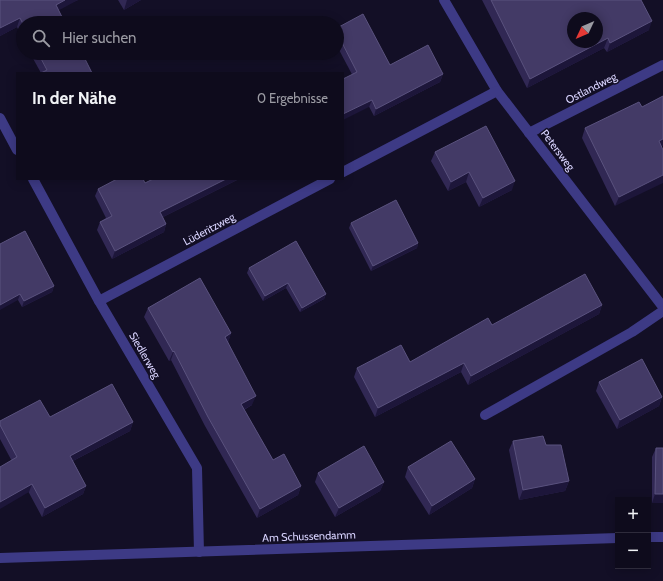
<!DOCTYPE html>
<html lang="de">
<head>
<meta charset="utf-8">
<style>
  :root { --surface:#0e0b1c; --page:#1c1929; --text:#f1f3f6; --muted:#9b9ba3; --line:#2e2b3b }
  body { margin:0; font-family:Cabin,sans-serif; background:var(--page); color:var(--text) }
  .controls { position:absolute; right:12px; bottom:12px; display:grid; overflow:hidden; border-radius:0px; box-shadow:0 2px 10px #0003 }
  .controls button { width:36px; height:36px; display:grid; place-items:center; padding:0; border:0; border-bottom:1px solid var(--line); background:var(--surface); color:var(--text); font:20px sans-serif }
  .compass { position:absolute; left:567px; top:12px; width:36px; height:36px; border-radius:50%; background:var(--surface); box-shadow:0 2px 10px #0003; rotate:226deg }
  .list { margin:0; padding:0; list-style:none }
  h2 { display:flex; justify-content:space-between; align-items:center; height:52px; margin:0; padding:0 16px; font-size:17px }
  h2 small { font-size:13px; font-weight:400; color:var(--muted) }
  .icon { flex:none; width:22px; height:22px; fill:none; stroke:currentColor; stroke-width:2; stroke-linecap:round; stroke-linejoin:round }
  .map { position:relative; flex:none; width:663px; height:581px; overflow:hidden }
  .search { position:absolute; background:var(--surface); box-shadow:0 2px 10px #0003; left:16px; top:16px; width:328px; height:44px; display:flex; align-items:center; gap:10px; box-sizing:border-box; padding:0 14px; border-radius:22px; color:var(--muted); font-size:15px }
  .panel { position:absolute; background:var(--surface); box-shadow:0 2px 10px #0003; left:16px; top:72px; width:328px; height:108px; border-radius:0px }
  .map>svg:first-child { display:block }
</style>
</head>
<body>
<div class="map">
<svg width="663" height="581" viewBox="0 0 663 581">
  <rect width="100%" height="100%" fill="#130f26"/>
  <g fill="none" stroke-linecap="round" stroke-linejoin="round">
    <!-- minor -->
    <g stroke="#3d3a85" stroke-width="10">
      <polyline points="444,0 497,91 663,307"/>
      <polyline points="0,118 17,150"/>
      <polyline points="529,133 663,65"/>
      <polyline points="343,172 497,91"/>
      <polyline points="33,179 99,301 197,468 199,552"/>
      <polyline points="99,301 330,179"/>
      <polyline points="485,415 632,332 663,311"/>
      <polyline points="648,537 663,537"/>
      <polyline points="0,558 618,538"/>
    </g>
  </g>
  <!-- wall -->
  <g fill="#312854">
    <polygon points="0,0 78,0 23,23 23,39 17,27 0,36"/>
    <polygon points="118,0 141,0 124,10"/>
    <polygon points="482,0 641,0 649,30 607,52 604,48 527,88"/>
    <polygon points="337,28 390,65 443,74 440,82 374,116 337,46"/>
    <polygon points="30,53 82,53 41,73"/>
    <polygon points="585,128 662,147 615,206 582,138"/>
    <polygon points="435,152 512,190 479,207 466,182 448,191 431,161"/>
    <polygon points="153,179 239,179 163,217 166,224 164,232 112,259 97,230 100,222 106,218 95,196 98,189 145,183"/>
    <polygon points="351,223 418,243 417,248 371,271 349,228"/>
    <polygon points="0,244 54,286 52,292 22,307 18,300"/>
    <polygon points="249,268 326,294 324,299 300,312 286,288 263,301 247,273"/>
    <polygon points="602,305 599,314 468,385 461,372 375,417 354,377 357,368 410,362 492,325"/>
    <polygon points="148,308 231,333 228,342 252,405 244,410 273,460 301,486 298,495 257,518 205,426 171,360 169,361 144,317"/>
    <polygon points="599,382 662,397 659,406 617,429 596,391"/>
    <polygon points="50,417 133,422 130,431 73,461 86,486 83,494 42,517 0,439 0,421"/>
    <polygon points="513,441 546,445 569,481 565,491 519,500 509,450"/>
    <polygon points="656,448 663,503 652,503 652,457"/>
    <polygon points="408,467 475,479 472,488 429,515 405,477"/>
    <polygon points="318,473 384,482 380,491 335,517 315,482"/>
  </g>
  <!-- shaded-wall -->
  <g fill="#1d163a">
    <polygon points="65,0 78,0 52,14 56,5"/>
    <polygon points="127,0 141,0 124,10"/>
    <polygon points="20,18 17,27 0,36 0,28"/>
    <polygon points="652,21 649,30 607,52 610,43"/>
    <polygon points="608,38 604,48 527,88 530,79"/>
    <polygon points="443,74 440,82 374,116 376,109"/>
    <polygon points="372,100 369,107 343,120 343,114"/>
    <polygon points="663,139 663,146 655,150 659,141"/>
    <polygon points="469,172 466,182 448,191 451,182"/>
    <polygon points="663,175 663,183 615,206 619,197"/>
    <polygon points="226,179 239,179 157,220 160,212"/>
    <polygon points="515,181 512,190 479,207 483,198"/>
    <polygon points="166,224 164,232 112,259 115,251"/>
    <polygon points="418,243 417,248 371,271 373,266"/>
    <polygon points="288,283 286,288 263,301 265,296"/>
    <polygon points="54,286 52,292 22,307 24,301"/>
    <polygon points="20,294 18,300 0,310 0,305"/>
    <polygon points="326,294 324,299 300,312 302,308"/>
    <polygon points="602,305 599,314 468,385 471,376"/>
    <polygon points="231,333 228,343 225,337"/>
    <polygon points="174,351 171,360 169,361 173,352"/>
    <polygon points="464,363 461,372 375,417 378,408"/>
    <polygon points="256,396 252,405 237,413 241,404"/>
    <polygon points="662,397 659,406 617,429 620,420"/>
    <polygon points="133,422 130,431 67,464 70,456"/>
    <polygon points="475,479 472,488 429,515 432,506"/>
    <polygon points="569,481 565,491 519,500 523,490"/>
    <polygon points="384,482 380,491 335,517 339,508"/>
    <polygon points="32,484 29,492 0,509 0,502"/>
    <polygon points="86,486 83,494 42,517 45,508"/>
    <polygon points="301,486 298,495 257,518 260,509"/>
    <polygon points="655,494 663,494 663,503 652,503"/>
  </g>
  <!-- building -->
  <g fill="#433a66" stroke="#5a527e" fill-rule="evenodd">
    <polygon points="0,0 65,0 56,5 65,23 23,23 23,24 20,18 0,28"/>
    <path d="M491,0H641L652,21L610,43L608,38L530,79ZM573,18H597V42H573Z"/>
    <polygon points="363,14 390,65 428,45 443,74 376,109 372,100 343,114 343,79 357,72 337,33 337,28"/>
    <polygon points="38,53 82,53 92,73 41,73 47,70"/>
    <polygon points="663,96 663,139 659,141 663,150 663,175 619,197 585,128 639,102 642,107"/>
    <polygon points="486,126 515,181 483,198 469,172 451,182 435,152"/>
    <polygon points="117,179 143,179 145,183 153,179 226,179 160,212 166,224 115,251 100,222 112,216 98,189"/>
    <polygon points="396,200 418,243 373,266 351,223"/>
    <polygon points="25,231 54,286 24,301 20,294 0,305 0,244"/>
    <polygon points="296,241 326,294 302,308 288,283 265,296 249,268"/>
    <polygon points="585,274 602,305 471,376 464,363 378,408 357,368 401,345 410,362 488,318 492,325"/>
    <polygon points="200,278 231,333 225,337 256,396 241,404 273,460 284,454 301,486 260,509 208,417 174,351 173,352 148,308"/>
    <polygon points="642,359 662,397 620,420 599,382"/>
    <polygon points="112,384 133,422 70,456 86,486 45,508 32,484 0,502 0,467 17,457 0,425 0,421 40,400 50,417"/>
    <polygon points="543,436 546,445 561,445 569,481 523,490 513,441"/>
    <polygon points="451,441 475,479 432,506 408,467"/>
    <polygon points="364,446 384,482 339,508 318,473"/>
    <polygon points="656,448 663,448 663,494 655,494"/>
  </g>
  <g text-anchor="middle" stroke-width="3" stroke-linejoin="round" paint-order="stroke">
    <!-- street labels -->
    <g font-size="11" fill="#d9d4ff" stroke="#130f26">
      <text transform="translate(591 88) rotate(-27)" y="4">Ostlandweg</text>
      <text transform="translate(558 150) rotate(53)" y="4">Petersweg</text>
      <text transform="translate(209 229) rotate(-28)" y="4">Lüderitzweg</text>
      <text transform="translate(145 355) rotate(60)" y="4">Siedlerweg</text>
      <text transform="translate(309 536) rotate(-2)" y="4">Am Schussendamm</text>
    </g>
  </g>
</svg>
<div class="controls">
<button>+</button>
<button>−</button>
</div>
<svg class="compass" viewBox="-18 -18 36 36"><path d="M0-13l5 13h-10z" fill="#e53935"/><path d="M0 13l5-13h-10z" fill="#9b9ba3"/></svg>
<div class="search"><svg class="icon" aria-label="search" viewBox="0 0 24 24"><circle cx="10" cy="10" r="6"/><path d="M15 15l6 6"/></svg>Hier suchen</div>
<section class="panel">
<h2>In der Nähe<small>0 Ergebnisse</small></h2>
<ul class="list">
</ul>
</section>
</div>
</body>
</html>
